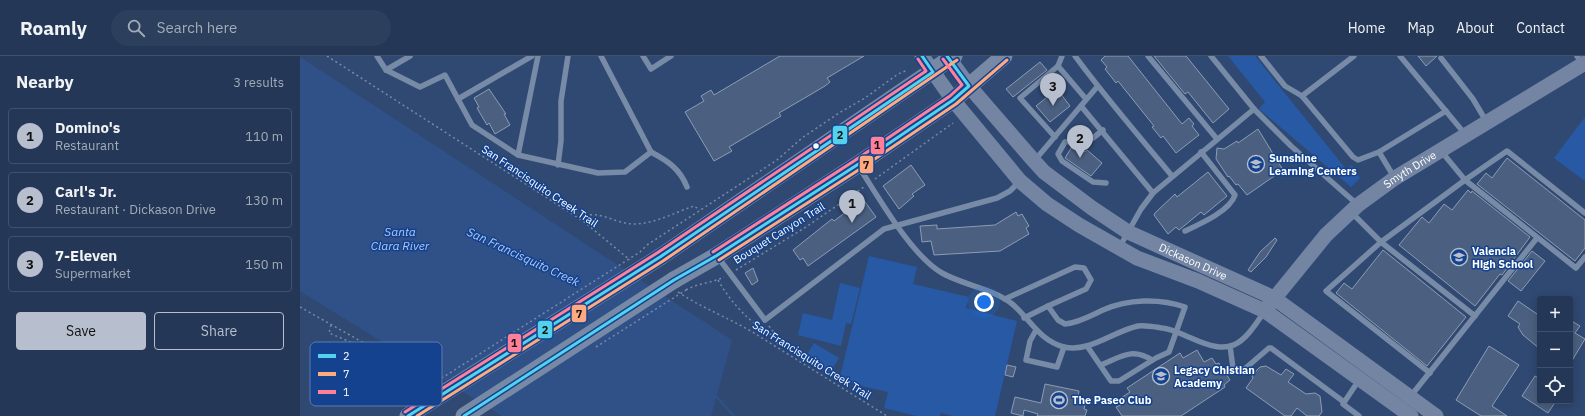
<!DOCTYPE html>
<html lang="en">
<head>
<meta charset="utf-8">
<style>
  :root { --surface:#243756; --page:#2c3f5c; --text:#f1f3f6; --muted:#a3acb9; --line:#41516c; --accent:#b7bfce }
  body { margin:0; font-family:"IBM Plex Sans",sans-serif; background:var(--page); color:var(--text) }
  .controls { position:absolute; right:12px; bottom:12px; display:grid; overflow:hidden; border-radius:4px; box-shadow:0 2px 10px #0003 }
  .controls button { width:36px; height:36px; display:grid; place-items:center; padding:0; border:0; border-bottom:1px solid var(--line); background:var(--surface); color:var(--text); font:20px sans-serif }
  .you { position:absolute; left:684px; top:246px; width:14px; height:14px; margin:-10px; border:3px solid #fff; border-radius:50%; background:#1a73e8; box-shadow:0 0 0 6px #1a73e833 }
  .badge { display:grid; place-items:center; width:26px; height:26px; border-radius:50%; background:var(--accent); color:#111; font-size:13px; font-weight:700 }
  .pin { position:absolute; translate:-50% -33px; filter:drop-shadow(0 1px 2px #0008) }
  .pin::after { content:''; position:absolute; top:21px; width:14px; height:12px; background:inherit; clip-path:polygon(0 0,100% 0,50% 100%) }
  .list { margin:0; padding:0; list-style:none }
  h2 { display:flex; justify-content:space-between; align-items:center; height:52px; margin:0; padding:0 16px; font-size:17px }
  h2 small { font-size:13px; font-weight:400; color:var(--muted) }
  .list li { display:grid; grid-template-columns:26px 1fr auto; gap:12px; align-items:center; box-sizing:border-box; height:56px; margin:0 8px 8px; padding:0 8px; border:1px solid var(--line); border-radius:4px }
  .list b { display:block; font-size:15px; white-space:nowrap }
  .list p { margin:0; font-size:13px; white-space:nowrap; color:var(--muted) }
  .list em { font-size:13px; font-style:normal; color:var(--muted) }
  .actions { display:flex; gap:8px; padding:12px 16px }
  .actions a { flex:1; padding:9px 0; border:1px solid var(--accent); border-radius:4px; text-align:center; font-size:14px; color:var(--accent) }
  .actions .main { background:var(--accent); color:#111 }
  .icon { flex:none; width:22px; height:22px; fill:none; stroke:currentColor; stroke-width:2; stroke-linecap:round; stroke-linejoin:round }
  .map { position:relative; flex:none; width:1285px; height:360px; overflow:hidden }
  header { display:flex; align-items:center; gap:24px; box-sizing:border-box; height:56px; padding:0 20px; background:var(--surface); border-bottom:1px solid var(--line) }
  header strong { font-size:19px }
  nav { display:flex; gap:22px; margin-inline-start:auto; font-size:14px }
  .search { width:280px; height:36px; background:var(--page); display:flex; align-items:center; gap:10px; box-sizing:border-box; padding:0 14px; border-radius:22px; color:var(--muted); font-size:15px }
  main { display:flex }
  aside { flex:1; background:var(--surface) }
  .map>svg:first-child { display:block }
</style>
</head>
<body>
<header>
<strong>Roamly</strong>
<div class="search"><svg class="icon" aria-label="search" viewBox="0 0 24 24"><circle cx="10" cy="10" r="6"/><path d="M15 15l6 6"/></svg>Search here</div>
<nav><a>Home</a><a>Map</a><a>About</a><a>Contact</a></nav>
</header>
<main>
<aside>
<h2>Nearby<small>3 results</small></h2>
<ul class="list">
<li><span class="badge">1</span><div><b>Domino's</b><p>Restaurant</p></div><em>110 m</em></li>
<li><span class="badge">2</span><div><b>Carl's Jr.</b><p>Restaurant · Dickason Drive</p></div><em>130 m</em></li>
<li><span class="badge">3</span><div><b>7-Eleven</b><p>Supermarket</p></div><em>150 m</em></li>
</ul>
<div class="actions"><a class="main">Save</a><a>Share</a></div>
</aside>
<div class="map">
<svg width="1285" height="360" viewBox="0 0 1285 360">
  <rect width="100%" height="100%" fill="#304972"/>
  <!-- green -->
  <g fill="#2759a5">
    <polygon points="928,0 955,0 1046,113 1052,109 1060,122 1051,131 959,53 965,46"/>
    <polygon points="1285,61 1285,125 1254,102"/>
    <polygon points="569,200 617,211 613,228 669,241 666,252 717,265 695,360 653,360 641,357 640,360 617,360 584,352 588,336 539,325"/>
    <polygon points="540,227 560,232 551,268 546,267 541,290 498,279 503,257 532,264"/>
    <polygon points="514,287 539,302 530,317 505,302"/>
  </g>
  <!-- water -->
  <polygon fill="#305088" points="0,1 432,284 411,360 202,360 0,235"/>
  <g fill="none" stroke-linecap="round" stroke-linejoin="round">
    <!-- stream -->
    <polyline stroke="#305088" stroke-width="2.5" points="415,339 434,360"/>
  </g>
  <!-- building -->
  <g fill="#4b6080" stroke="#8c9cb4">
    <polygon points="480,0 564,0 527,22 530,26 525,30 479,57 481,60 429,91 432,95 414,105 385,56 404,45 401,40 411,34 414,39"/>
    <polygon points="805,0 828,0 882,68 889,62 894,68 892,70 899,79 876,97 863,80 861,82 852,71 854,70 818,25 816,27 805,13 807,11 801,4"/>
    <polygon points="854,0 886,0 929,53 913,67 888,36 885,38"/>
    <polygon points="1118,0 1137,0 1126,10"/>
    <polygon points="740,6 747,14 713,41 706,33"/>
    <polygon points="189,33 206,58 204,58 210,69 195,78 189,67 187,69 177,52 179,51 174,42"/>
    <polygon points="757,33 770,50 750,66 736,50"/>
    <polygon points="958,73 983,114 947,139 938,128 936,129 929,120 928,121 916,103 917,92 924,93 937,85 938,87"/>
    <polygon points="773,89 776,89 785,96 787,94 802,107 791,120 765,102"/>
    <polygon points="1207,102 1285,164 1285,192 1275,205 1177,128 1186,117 1192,122"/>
    <polygon points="611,109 625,129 612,138 614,140 599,153 583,130"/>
    <polygon points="908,116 927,140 904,159 901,156 879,174 876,171 868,178 854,159 855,157 875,138 877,141"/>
    <polygon points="1168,134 1171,137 1172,135 1230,181 1202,219 1200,218 1175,250 1099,189 1122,161 1129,167 1144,148 1152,154"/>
    <polygon points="563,143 576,161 508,210 503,202 500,204 493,194 532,163 534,165"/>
    <polygon points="716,156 718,160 722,158 729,170 726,172 729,178 700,195 634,199 631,185 622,186 620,170 637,169 637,173 695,169"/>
    <polygon points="975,182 977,184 966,201 951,216 948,214 960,196"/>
    <polygon points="1083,194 1166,261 1127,310 1036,237 1044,227 1052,233"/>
    <polygon points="1232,195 1245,205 1221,235 1208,225"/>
    <polygon points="453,212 458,225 452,229 445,217"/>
    <polygon points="1218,245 1240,260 1240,293 1223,279 1218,271 1220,268 1208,260"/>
    <polygon points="1270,264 1280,270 1275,277 1285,283 1270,308"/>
    <polygon points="1189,290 1219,309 1192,350 1207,360 1181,360 1156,344"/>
    <polygon points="897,294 904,306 912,302 916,308 919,307 930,324 924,329 925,331 881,360 822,360 816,351 821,349 818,344 830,336 827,332 880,297 883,302"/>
    <polygon points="707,309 716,311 713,321 705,319"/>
    <polygon points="966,310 981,319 986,313 994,318 988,326 1006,338 1015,337 1020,340 1022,356 1019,360 1007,360 997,352 991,360 985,360 946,332 953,322 952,320 956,315 960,311"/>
    <polygon points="1235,320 1240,323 1240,345 1256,345 1248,357 1222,340"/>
    <polygon points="745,328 779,335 777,346 785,348 784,353 787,354 785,360 737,360 738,358 724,354 723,360 711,357 715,341 741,347"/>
  </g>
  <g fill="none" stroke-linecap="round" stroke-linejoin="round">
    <!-- path -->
    <g stroke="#778aa6" stroke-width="1.5" stroke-dasharray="2 3" stroke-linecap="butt">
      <polyline points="27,0 283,165 330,204"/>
      <polyline points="575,123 653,67"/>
      <path d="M283,165L286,160C297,155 313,165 325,167C347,172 373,157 394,150L400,154"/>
      <polyline points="347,189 477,104 502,82 539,57 565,42 598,18 608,14"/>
      <polyline points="436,214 506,171 564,131"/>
      <path d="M418,224C433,250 452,269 479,283"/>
      <path d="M386,234C398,227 412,227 424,221"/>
      <path d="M378,236C402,252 429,262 454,277L587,360"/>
      <polyline points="0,251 71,291 125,325"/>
      <polyline points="31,269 29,277 53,287 73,300 107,343"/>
      <polyline points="469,270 479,283 476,290"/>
      <polyline points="98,349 112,341"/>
    </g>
    <!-- lane -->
    <g stroke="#778aa6" stroke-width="5.5">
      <polyline points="77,0 86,14 120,31 145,19 172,69 218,99 298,117 325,116 351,96 301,0"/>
      <polyline points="343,0 351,13 371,0"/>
      <path d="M775,0C805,41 839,80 872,120"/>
      <polyline points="848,0 917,83"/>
      <polyline points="911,0 954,53 991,90 1058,149"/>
      <polyline points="961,0 985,30 1002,40 1053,101 1058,104 1079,96 1146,55"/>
      <polyline points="1100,0 1165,78"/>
      <polyline points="1277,0 1283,8"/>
      <polyline points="1141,2 1173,43 1186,65"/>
      <polyline points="758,10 762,0"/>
      <polyline points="86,14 110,0"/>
      <polyline points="1002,40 1054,0"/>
      <polyline points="158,43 232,0"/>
      <polyline points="781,50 853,137"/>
      <polyline points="803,74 793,82 765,86 758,98 762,105 793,126 806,127"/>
      <polyline points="755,81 720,42 758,10 786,43"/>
      <path d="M351,96C368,105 380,113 387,131"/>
      <polyline points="1079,96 1094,121"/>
      <polyline points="218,99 238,0"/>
      <polyline points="735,104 797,31"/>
      <polyline points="258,109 261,85 261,45 268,0"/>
      <path d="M559,111C579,142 611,199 642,217C663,229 691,232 711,247C729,261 739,285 764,291C789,297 814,275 838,270C846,269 855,271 862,272C873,273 881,278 891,282C931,300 941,291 964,256"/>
      <polyline points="1052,157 1081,186 1165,124 1141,95"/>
      <polyline points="1285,157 1207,95 1165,124 1276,212 1285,201"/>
      <path d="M885,175C900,168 930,155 935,139L901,96"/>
      <polyline points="819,192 841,153 853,137 954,53"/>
      <polyline points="417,200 465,264 584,173 697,142 710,135 720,125"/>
      <polyline points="705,243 775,211 784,212 791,224 786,233 748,250"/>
      <path d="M724,262L748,250L758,264L765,268C778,267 792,259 803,254C828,243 859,242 885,251L869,296L856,302L819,325H811L787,290"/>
      <polyline points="736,274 730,285 726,304 757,311 764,291"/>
      <polyline points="930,290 933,312 938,316 941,316 969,292 971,292 1044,346"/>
      <path d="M801,309C821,301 832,291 852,304"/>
      <polyline points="1130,317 1026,235 1081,186 1175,260"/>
      <polyline points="1059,324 1043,348 1059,360"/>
      <polyline points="1110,341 1237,182"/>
    </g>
    <!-- secondary -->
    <g stroke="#7385a2" stroke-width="15">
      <polyline points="622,0 653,44 720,125 747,148 779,169 837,202 898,225 965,255 1111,360"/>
      <path id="s1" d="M647,0L669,30L734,105L744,116L792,152L828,176L974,242L1136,360"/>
      <path id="s2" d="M969,249L1026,179L1058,149L1095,122L1285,7"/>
    </g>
    <!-- primary -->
    <g stroke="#7789a5" stroke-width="17">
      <polyline points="360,201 654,0"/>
      <polyline points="374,224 416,200 557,109 653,44 704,0"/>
      <polyline points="108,360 120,352"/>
    </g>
    <!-- path-bridge -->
    <g stroke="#778aa6" stroke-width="1.5" stroke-dasharray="2 3" stroke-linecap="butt">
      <polyline points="296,291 386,234"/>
      <polyline points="112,341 340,196 347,189"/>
    </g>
    <!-- primary-bridge -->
    <g stroke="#7789a5" stroke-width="17">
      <polyline points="120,352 360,201"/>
      <polyline points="164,360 374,224"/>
    </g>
    <!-- bus-1 casing -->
    <g stroke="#14428e" stroke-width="6">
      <g id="bus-1">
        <polyline points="108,360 360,201 633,16 622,0"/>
        <polyline points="164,360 374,224 416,200 557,109 653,44 669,30 647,0"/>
      </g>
    </g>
    <!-- bus-2 casing -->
    <g stroke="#14428e" stroke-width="6">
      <g id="bus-2">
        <polyline points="419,204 560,113 656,48 707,4"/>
        <polyline points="117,360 363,205 657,4"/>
      </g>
    </g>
    <!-- bus-3 casing -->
    <g stroke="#14428e" stroke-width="6">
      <g id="bus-3">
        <polyline points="413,196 554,105 650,40 662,29 643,3"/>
        <polyline points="105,356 357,197 626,15 618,3"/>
      </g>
    </g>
    <!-- bus-1 -->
    <use href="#bus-1" stroke="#53d2ee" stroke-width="3"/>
    <!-- bus-2 -->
    <use href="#bus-2" stroke="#ffa980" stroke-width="3"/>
    <!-- bus-3 -->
    <use href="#bus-3" stroke="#ff8098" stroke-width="3"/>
  </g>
  <!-- icons -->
  <defs>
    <g id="school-ring" transform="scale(0.9)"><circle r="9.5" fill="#14428e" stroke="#b7bfce" stroke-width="1.5"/><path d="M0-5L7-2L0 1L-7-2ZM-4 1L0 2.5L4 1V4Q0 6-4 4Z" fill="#b7bfce"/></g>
    <g id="stadium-ring" transform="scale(0.9)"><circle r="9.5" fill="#14428e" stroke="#b7bfce" stroke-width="1.5"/><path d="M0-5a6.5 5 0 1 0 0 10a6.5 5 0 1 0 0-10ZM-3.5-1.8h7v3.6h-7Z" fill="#b7bfce"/></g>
  </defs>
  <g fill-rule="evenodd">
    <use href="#school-ring" x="956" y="108"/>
    <use href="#school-ring" x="1159" y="201"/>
    <use href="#school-ring" x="861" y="320"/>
    <use href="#stadium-ring" x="759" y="344"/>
  </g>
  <!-- markers -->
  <circle fill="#fff" stroke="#14428e" stroke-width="1.5" cx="516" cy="90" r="3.5"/>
  <g text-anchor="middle" stroke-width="3" stroke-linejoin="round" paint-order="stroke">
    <!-- poi labels -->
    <g font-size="11" font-weight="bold" fill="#fff" stroke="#14428e" text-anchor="start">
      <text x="969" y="106">Sunshine<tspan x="969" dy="13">Learning Centers</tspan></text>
      <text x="1172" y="199">Valencia<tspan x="1172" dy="13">High School</tspan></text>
      <text x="874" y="318">Legacy Chistian<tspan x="874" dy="13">Academy</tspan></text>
      <text x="772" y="348">The Paseo Club</text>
    </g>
    <!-- street labels -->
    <g font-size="11" fill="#fff" stroke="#14428e">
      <text dy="4" stroke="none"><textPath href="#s2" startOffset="197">Smyth Drive</textPath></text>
      <text transform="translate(240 130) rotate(34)" y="4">San Francisquito Creek Trail</text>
      <text transform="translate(479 177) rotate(-32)" y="4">Bouquet Canyon Trail</text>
      <text dy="4" stroke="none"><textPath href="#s1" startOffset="326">Dickason Drive</textPath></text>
      <text transform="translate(512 304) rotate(32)" y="4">San Francisquito Creek Trail</text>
    </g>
    <!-- water labels -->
    <g font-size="12" font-style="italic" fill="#abc9f8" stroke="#14428e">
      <text x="100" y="180">Santa<tspan x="100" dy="14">Clara River</tspan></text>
      <text transform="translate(223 201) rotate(25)" y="4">San Francisquito Creek</text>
    </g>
  </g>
  <!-- legend -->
  <rect x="10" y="286" width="132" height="64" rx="6" fill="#14428e" stroke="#5a7bb0" stroke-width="1"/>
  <rect x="18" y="298" width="18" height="4" fill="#53d2ee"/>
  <rect x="18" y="316" width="18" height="4" fill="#ffa980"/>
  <rect x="18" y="334" width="18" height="4" fill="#ff8098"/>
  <g font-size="11" fill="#fff">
    <text x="43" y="304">2</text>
    <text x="43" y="322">7</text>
    <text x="43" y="340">1</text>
  </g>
  <g stroke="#14428e" stroke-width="1.5">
    <rect x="532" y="69" width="16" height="20" rx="4" fill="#53d2ee"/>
    <rect x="570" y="80" width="15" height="19" rx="4" fill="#ff8098"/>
    <rect x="559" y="99" width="15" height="19" rx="4" fill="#ffa980"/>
    <rect x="271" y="248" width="16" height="19" rx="4" fill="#ffa980"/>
    <rect x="237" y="264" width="16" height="19" rx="4" fill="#53d2ee"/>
    <rect x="207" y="277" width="15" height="20" rx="4" fill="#ff8098"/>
  </g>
  <g font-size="11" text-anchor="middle" font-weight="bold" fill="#111">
    <text x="540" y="83">2</text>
    <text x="577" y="93">1</text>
    <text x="566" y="113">7</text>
    <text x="279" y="262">7</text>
    <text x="245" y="278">2</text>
    <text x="214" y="291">1</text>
  </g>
</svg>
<div class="controls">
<button>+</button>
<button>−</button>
<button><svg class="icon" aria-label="locate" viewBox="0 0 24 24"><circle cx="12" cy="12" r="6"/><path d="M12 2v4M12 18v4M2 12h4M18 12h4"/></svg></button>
</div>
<div class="you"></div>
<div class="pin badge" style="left:552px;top:167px">1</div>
<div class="pin badge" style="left:780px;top:102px">2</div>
<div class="pin badge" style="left:753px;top:50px">3</div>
</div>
</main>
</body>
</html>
